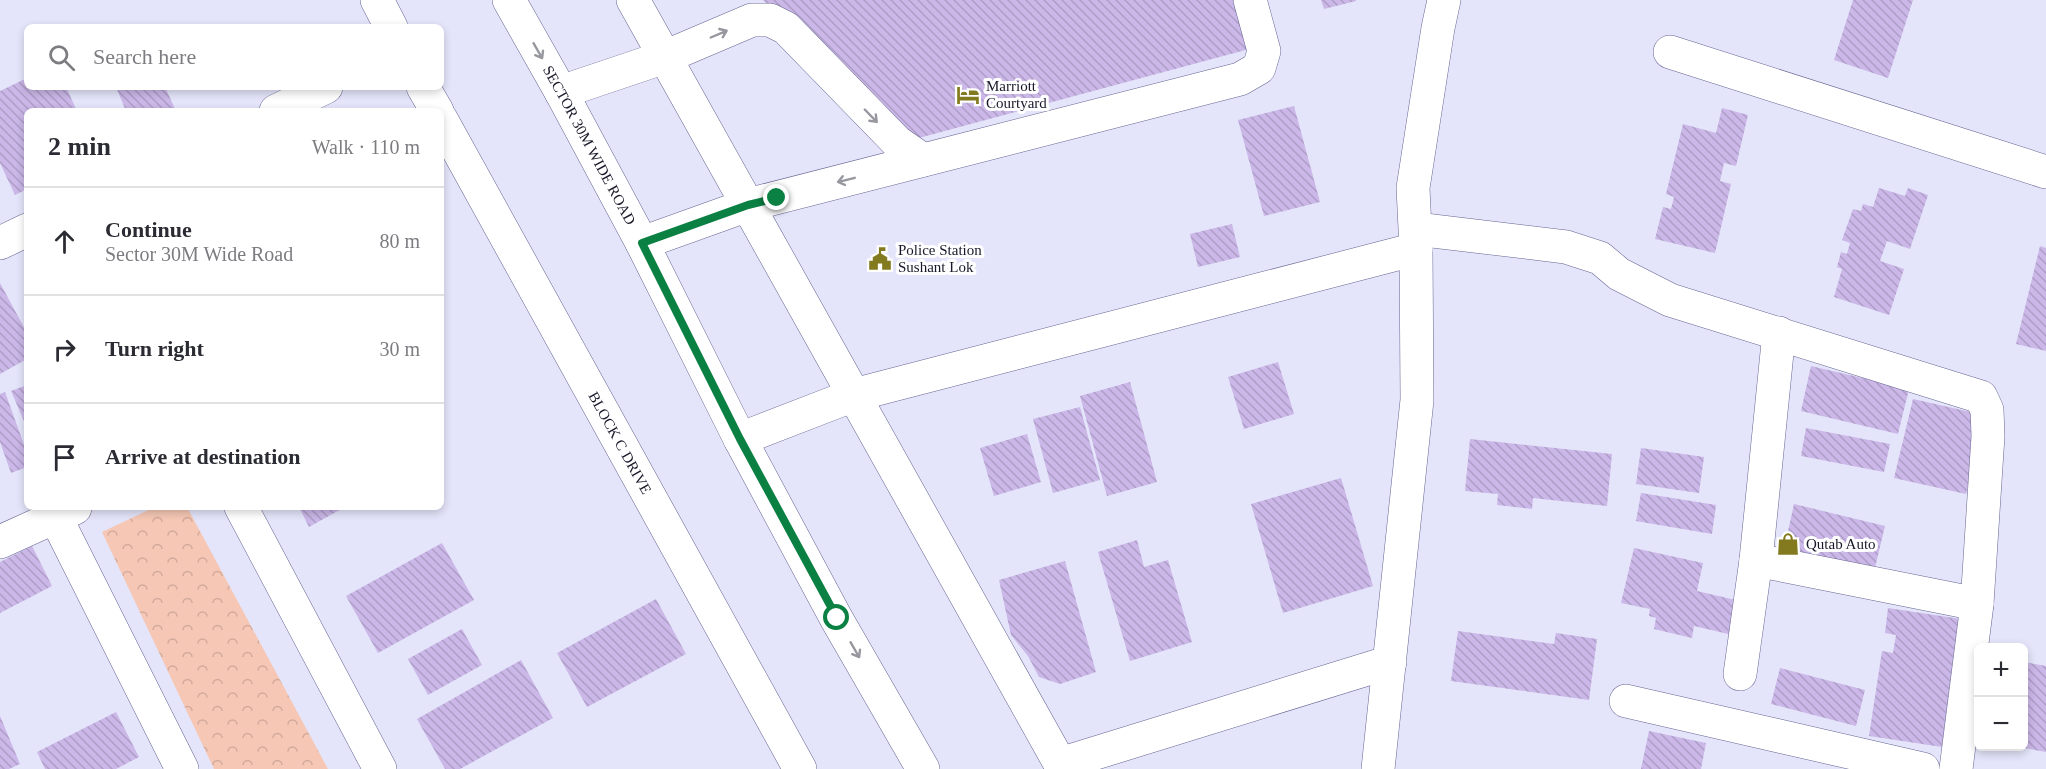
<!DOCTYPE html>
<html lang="en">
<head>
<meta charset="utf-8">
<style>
  :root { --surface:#fff; --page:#f2f2f3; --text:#2b2b33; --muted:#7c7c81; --line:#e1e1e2 }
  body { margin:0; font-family:"Times New Roman",serif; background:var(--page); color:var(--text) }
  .controls { position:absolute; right:18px; bottom:18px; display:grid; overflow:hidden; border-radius:9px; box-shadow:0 3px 9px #0003 }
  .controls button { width:54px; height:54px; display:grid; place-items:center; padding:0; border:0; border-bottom:2px solid var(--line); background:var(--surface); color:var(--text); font:30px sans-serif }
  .stop { position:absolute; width:18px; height:18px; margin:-14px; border:4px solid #0b8043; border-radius:50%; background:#fff }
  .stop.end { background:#0b8043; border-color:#fff; box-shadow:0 2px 6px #0008 }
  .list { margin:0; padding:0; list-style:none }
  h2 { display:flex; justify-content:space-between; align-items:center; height:78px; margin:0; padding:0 24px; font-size:26px }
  h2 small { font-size:20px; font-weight:400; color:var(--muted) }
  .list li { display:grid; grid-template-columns:39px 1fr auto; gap:18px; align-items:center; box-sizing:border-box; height:108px; padding:0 24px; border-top:2px solid var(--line) }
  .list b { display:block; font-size:22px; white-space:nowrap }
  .list p { margin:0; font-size:20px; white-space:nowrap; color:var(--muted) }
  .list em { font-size:20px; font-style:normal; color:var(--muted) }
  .icon { flex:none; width:33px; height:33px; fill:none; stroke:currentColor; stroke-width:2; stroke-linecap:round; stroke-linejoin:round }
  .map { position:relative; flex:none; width:2046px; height:769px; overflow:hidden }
  .search { position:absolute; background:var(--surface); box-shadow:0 3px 9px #0003; left:24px; top:24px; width:420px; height:66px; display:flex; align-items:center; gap:15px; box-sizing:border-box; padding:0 21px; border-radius:9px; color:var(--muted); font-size:22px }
  .panel { position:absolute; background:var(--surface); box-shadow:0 3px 9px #0003; left:24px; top:108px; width:420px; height:402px; border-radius:9px }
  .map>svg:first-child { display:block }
</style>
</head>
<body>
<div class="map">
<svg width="2046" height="769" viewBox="0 0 2046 769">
  <defs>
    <pattern id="park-crowns" width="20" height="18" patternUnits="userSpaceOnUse" patternTransform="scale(1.5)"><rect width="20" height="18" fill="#f6c7b4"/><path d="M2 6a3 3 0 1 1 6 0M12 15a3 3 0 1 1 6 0" fill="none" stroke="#d2aa9b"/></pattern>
    <pattern id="building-back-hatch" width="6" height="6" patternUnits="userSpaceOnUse" patternTransform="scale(1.5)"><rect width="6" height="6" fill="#cbb7e8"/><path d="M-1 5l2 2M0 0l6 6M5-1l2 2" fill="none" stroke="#ae9dc7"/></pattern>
  </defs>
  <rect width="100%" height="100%" fill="#e4e5fa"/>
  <!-- park -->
  <polygon fill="url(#park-crowns)" points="155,507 187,507 328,769 214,769 102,532"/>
  <!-- building -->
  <g fill="url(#building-back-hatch)">
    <polygon points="763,0 1240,0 1253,48 904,142"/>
    <polygon points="1321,0 1356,0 1356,1 1324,9"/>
    <polygon points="1853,0 1913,0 1888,78 1834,60"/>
    <polygon points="27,78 27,87 66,87 77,111 27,111 27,189 15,195 0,163 0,91"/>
    <polygon points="116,87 165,87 176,111 126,111"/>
    <polygon points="1294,106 1320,202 1264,216 1238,120"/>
    <polygon points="1722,108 1748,115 1736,166 1724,163 1720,181 1731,184 1715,253 1655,239 1663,207 1671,209 1674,197 1666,194 1683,124 1716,133"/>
    <polygon points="1879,188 1905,196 1908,188 1928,195 1910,249 1887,241 1880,261 1904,269 1889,315 1834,297 1842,269 1837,267 1841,252 1847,254 1850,243 1842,240 1853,209 1861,211 1863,204 1873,207"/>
    <polygon points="1232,224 1240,257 1198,267 1190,234"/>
    <polygon points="2040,246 2046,248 2046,351 2016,344"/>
    <polygon points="0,283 27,333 27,359 0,374"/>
    <polygon points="1278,362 1294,414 1244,429 1228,377"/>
    <polygon points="1811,366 1909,389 1898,434 1801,411"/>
    <polygon points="1130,382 1157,482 1107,496 1080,396"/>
    <polygon points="27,385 27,428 11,391"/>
    <polygon points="5,392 27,453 27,467 11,473 0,442 0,394"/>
    <polygon points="1913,399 1984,415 1966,494 1894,478"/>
    <polygon points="1080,407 1100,480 1053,493 1033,419"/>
    <polygon points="1806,428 1890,444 1884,472 1801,456"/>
    <polygon points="1027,434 1041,482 994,496 980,448"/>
    <polygon points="1470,439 1612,454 1607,506 1533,498 1532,509 1497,505 1498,494 1465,491"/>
    <polygon points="1641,448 1704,457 1699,493 1636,484"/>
    <polygon points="1341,478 1373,586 1283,613 1251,504"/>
    <polygon points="1641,493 1716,505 1712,534 1636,521"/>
    <polygon points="1794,504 1885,526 1873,576 1783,554"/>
    <polygon points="299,507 345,507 309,527"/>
    <polygon points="1137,540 1144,567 1168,560 1192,642 1130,661 1098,552"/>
    <polygon points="442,543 474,600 378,653 346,596"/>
    <polygon points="32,546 52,586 0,613 0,562"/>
    <polygon points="1634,548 1703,563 1697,591 1744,602 1737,636 1694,626 1692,638 1654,629 1656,618 1649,616 1650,609 1621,603"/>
    <polygon points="1065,561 1096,672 1060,684 1039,677 1028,656 1011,635 999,580"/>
    <polygon points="656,599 686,654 587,707 557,653"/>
    <polygon points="1888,608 1961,619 1942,747 1869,736 1882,651 1893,653 1896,635 1885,633"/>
    <polygon points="462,629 482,665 428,695 408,659"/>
    <polygon points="1458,631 1554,644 1556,633 1597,639 1589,700 1451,681"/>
    <polygon points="521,660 553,718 460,769 445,769 417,719"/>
    <polygon points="2024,662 2046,666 2046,752 2024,748"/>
    <polygon points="1780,668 1865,690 1856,726 1771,704"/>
    <polygon points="116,712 139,757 116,769 45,769 37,752"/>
    <polygon points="0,716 20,764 9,769 0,769"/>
    <polygon points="1649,731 1706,743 1701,769 1641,769"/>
  </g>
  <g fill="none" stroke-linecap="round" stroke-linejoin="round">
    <!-- minor casing -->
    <g stroke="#656593" stroke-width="34">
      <g id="minor">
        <polyline points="377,0 391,27"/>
        <polyline points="633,0 1063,769"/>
        <polyline points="1670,52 2046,172"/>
        <polyline points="423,87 437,111"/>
        <polyline points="561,92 665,57 752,20 770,20 786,28 897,142 923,160"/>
        <polyline points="276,111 326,87"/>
        <path id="s1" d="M441,119L800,769"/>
        <polyline points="1416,229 1566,247 1600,258 1619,274 1670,300 1981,397 1987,410 1988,436 1977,604"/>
        <polyline points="0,243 27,230"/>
        <polyline points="642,243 748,205 1240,79 1259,68 1264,51 1250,0"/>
        <polyline points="740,439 854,395 1416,249"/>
        <polyline points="241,507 380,769"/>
        <polyline points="56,518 182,769"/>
        <polyline points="0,542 75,508"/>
        <polyline points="1756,560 1977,604 1956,769"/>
        <polyline points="1740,674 1756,560 1779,333"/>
        <polyline points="1626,701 1923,769"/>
        <polyline points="1060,764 1390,662"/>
        <polyline points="1378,769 1417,400 1416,249 1413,188 1438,28 1444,0"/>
      </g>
    </g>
    <!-- major casing -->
    <g stroke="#656593" stroke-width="34">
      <g id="major">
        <path id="s2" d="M509,0L561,92L642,243L740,439L836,618L923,769"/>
      </g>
    </g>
    <!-- minor -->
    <use href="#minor" stroke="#fff" stroke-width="33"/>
    <!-- major -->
    <use href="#major" stroke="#fff" stroke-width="33"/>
  </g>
  <!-- one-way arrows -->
  <defs><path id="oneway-shaft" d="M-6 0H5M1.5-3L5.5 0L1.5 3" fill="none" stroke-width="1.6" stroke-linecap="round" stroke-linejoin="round" transform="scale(1.5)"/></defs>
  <g stroke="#97979f">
    <use href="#oneway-shaft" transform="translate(719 34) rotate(-23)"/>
    <use href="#oneway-shaft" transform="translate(538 51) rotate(60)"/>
    <use href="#oneway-shaft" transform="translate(871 116) rotate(46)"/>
    <use href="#oneway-shaft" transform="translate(846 180) rotate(166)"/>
    <use href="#oneway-shaft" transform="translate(855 650) rotate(60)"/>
  </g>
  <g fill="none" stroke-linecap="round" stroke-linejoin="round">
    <!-- route -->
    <polyline stroke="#0b8043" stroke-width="8" points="777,198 748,205 642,243 740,439 837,618"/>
  </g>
  <!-- icons -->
  <defs>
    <g id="hotel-bare" transform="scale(1.8)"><path d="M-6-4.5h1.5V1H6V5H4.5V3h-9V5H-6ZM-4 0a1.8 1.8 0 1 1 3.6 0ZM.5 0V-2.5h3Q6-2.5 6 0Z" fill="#837a1f" stroke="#fff" stroke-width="2.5" paint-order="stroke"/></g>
    <g id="civic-bare" transform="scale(1.8)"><path d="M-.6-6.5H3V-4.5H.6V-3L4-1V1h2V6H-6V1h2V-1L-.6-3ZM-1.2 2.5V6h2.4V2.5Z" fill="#837a1f" stroke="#fff" stroke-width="2.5" paint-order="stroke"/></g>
    <g id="shop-bare" transform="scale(1.8)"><path d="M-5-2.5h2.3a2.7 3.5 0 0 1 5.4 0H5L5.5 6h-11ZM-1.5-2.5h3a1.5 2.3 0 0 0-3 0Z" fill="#837a1f" stroke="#fff" stroke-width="2.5" paint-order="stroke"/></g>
  </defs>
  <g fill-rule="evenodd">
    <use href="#hotel-bare" x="968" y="95"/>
    <use href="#civic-bare" x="880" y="259"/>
    <use href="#shop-bare" x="1788" y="544"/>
  </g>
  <g text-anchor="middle" stroke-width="6" stroke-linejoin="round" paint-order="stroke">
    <!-- poi labels -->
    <g font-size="15" fill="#18182a" stroke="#fff" text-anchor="start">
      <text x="986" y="91">Marriott<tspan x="986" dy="17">Courtyard</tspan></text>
      <text x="898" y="255">Police Station<tspan x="898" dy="17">Sushant Lok</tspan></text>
      <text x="1806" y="549">Qutab Auto</text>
    </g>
    <!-- street labels -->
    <g font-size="15" fill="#18182a" stroke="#fff">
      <text dy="5" stroke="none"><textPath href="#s2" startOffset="166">SECTOR 30M WIDE ROAD</textPath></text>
      <text dy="5" stroke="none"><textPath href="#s1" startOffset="370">BLOCK C DRIVE</textPath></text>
    </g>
  </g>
</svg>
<div class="controls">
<button>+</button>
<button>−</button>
</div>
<div class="stop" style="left:837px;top:618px"></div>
<div class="stop end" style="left:777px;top:198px"></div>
<div class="search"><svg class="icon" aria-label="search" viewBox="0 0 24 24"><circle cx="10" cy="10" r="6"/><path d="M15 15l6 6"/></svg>Search here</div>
<section class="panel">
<h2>2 min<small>Walk · 110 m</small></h2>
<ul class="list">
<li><svg class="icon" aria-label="ahead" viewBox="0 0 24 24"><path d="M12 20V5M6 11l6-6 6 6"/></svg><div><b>Continue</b><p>Sector 30M Wide Road</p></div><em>80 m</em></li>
<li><svg class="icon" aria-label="right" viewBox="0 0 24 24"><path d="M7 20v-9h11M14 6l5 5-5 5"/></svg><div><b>Turn right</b></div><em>30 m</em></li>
<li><svg class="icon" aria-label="arrive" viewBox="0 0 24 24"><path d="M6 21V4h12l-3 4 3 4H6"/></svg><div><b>Arrive at destination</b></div></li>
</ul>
</section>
</div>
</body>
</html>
